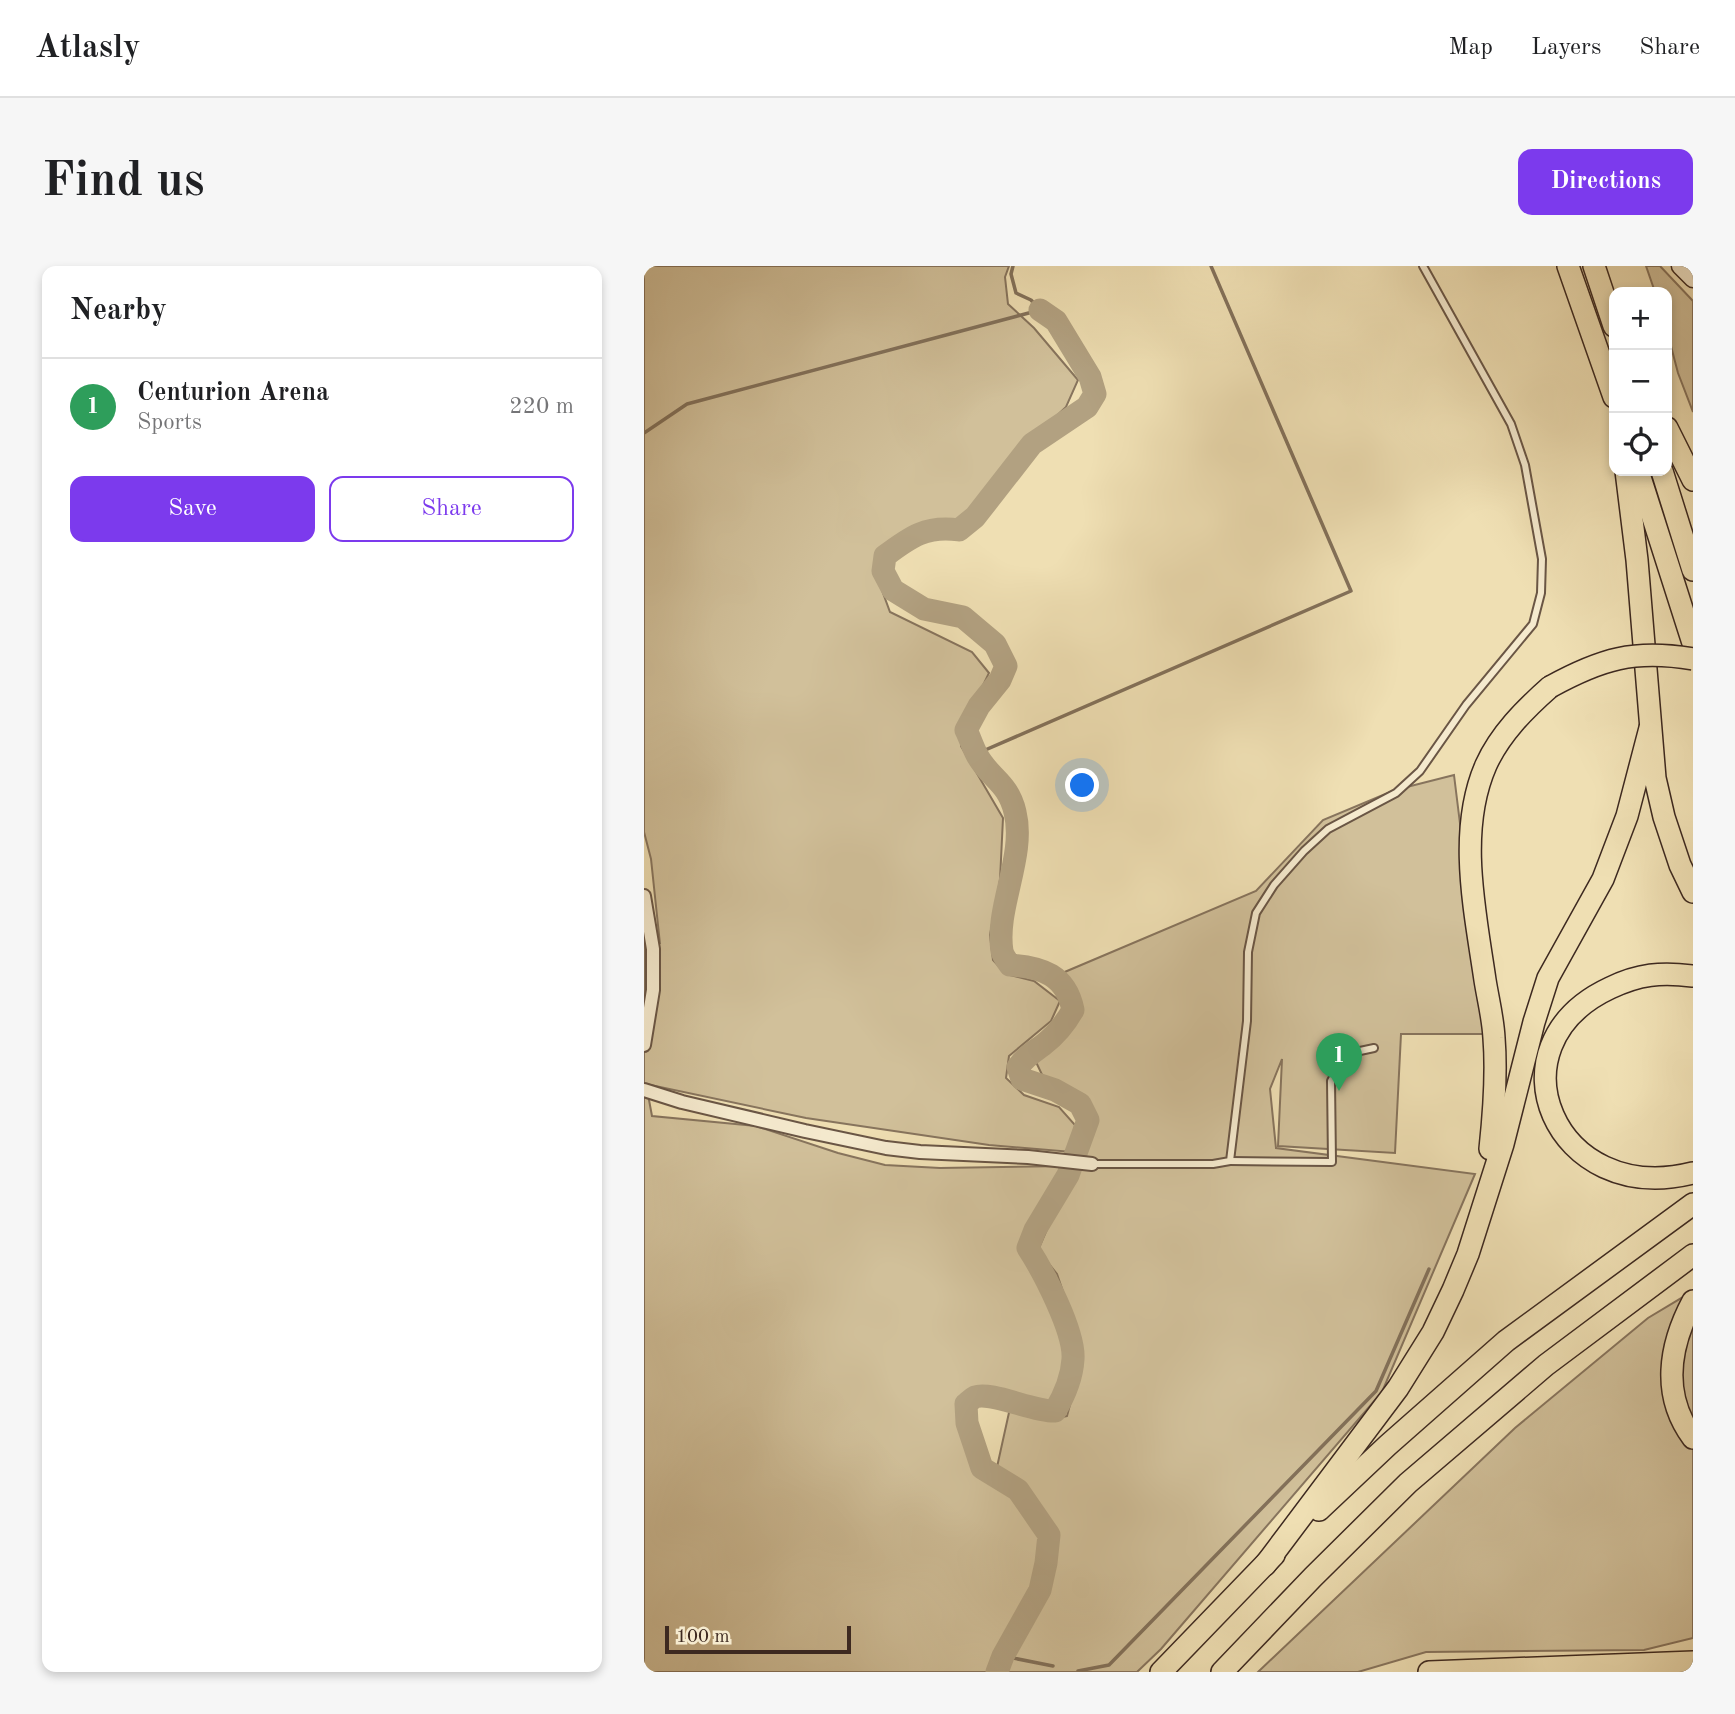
<!DOCTYPE html>
<html lang="en">
<head>
<meta charset="utf-8">
<style>
  :root { --surface:#fff; --page:#f6f6f6; --text:#202124; --muted:#757577; --line:#e0e0e0; --accent:#7c3aed }
  body { margin:0; font-family:"Old Standard TT",serif; background:var(--page); color:var(--text) }
  .controls { position:absolute; right:21px; top:21px; display:grid; overflow:hidden; border-radius:14px; box-shadow:0 4px 10px #0003 }
  .controls button { width:63px; height:63px; display:grid; place-items:center; padding:0; border:0; border-bottom:2px solid var(--line); background:var(--surface); color:var(--text); font:35px sans-serif }
  .scale { position:absolute; left:21px; bottom:18px; width:186px; box-sizing:border-box; padding-left:7px; border:4px solid #3d2920; border-top:0; font-size:19px; line-height:24px; white-space:nowrap; color:#3d2920; -webkit-text-stroke:5px #f5eace; paint-order:stroke }
  .you { position:absolute; left:439px; top:520px; width:24px; height:24px; margin:-18px; border:5px solid #fff; border-radius:50%; background:#1a73e8; box-shadow:0 0 0 10px #1a73e833 }
  .badge { display:grid; place-items:center; width:46px; height:46px; border-radius:50%; background:var(--accent); color:#fff; font-size:23px; font-weight:700 }
  .pin { position:absolute; translate:-50% -58px; filter:drop-shadow(0 2px 4px #0008) }
  .pin::after { content:''; position:absolute; top:37px; width:24px; height:21px; background:inherit; clip-path:polygon(0 0,100% 0,50% 100%) }
  .list { margin:0; padding:0; list-style:none }
  h2 { display:flex; justify-content:space-between; align-items:center; height:91px; margin:0; padding:0 28px; font-size:30px }
  h2 small { font-size:23px; font-weight:400; color:var(--muted) }
  .list li { display:grid; grid-template-columns:46px 1fr auto; gap:21px; align-items:center; box-sizing:border-box; height:98px; padding:0 28px; border-top:2px solid var(--line) }
  .list b { display:block; font-size:26px; white-space:nowrap }
  .list p { margin:0; font-size:23px; white-space:nowrap; color:var(--muted) }
  .list em { font-size:23px; font-style:normal; color:var(--muted) }
  .actions { display:flex; gap:14px; padding:21px 28px }
  .actions a { flex:1; padding:16px 0; border:2px solid var(--accent); border-radius:14px; text-align:center; font-size:24px; color:var(--accent) }
  .actions .main { background:var(--accent); color:#fff }
  .icon { flex:none; width:38px; height:38px; fill:none; stroke:currentColor; stroke-width:2; stroke-linecap:round; stroke-linejoin:round }
  .map { position:relative; flex:none; width:1049px; height:1406px; overflow:hidden; border-radius:14px }
  header { display:flex; align-items:center; gap:42px; box-sizing:border-box; height:98px; padding:0 35px; background:var(--surface); border-bottom:2px solid var(--line) }
  header strong { font-size:33px }
  nav { display:flex; gap:38px; margin-inline-start:auto; font-size:24px }
  .intro { display:flex; align-items:center; justify-content:space-between; box-sizing:border-box; height:168px; padding:0 42px }
  h1 { margin:0; font-size:49px }
  .button { padding:18px 32px; border-radius:14px; background:var(--accent); color:#fff; font-size:24px; font-weight:700 }
  main { display:flex; gap:42px; padding:0 42px }
  aside { flex:1; background:var(--surface); border-radius:14px; box-shadow:0 4px 10px #0003 }
  .map>svg:first-child { display:block }
</style>
</head>
<body>
<header>
<strong>Atlasly</strong>
<nav><a>Map</a><a>Layers</a><a>Share</a></nav>
</header>
<div class="intro"><h1>Find us</h1><a class="button">Directions</a></div>
<main>
<aside>
<h2>Nearby<small></small></h2>
<ul class="list">
<li><span class="badge" style="background:#2e9e5b">1</span><div><b>Centurion Arena</b><p>Sports</p></div><em>220 m</em></li>
</ul>
<div class="actions"><a class="main">Save</a><a>Share</a></div>
</aside>
<div class="map">
<svg width="1049" height="1406" viewBox="0 0 1049 1406">
  <rect width="100%" height="100%" fill="#efdfb3"/>
  <filter id="stains"><feTurbulence type="fractalNoise" baseFrequency=".00286" numOctaves="4"/><feColorMatrix values="0 0 0 0 .2 0 0 0 0 .09 0 0 0 0 .02 0 0 0 .5 -.17"/></filter>
  <radialGradient id="worn" r=".72"><stop offset=".6" stop-color="#630" stop-opacity="0"/><stop offset="1" stop-color="#630" stop-opacity=".3"/></radialGradient>
  <!-- green -->
  <g fill="#d1c09a" stroke="#87745d" stroke-width="2">
    <path d="M0,0H365L361,11L364,38L390,62L434,114L422,141L390,171L326,250L270,265L235,285V316L246,346L328,386L345,407L328,442L317,480L359,552L356,614L346,669L349,694L362,708L390,715L416,735L407,755L365,790L362,812L380,829L415,841L431,859L428,886L345,879L162,852L2,818L8,850L112,860L194,887L241,899L296,902L423,900L412,926L382,971L376,986L402,1019L422,1075L426,1098L414,1130L405,1141L391,1139L364,1129L331,1123L318,1135C318,1159 320,1187 335,1207C343,1218 362,1220 372,1229C381,1238 403,1272 401,1284C394,1330 362,1364 346,1406H0V638L16,678L7,593L0,566Z"/>
    <polygon points="1002,0 1016,0 1049,35 1049,146 1034,107 1023,65 1023,26 1011,26"/>
    <path d="M810,509L842,768H757L751,887L634,880L638,793L626,823L632,882L831,908L738,1126L517,1383L493,1406H361L397,1337L411,1299L413,1267L380,1218L353,1201L366,1142C386,1153 401,1156 423,1150L438,1094L432,1064L413,1008L394,984L417,931L433,905L452,857C440,828 430,822 401,815L392,796C414,781 428,766 439,742L432,726L416,708L612,625L679,554L751,524Z"/>
    <polygon points="1049,1025 1049,1372 1000,1384 782,1386 714,1406 614,1406 871,1162 1004,1052"/>
  </g>
  <g fill="none" stroke-linecap="round" stroke-linejoin="round">
    <!-- stream -->
    <g stroke="#83715a" stroke-width="3.5">
      <polyline points="0,167 43,138 396,44 387,34 372,27 367,8 369,0"/>
      <polyline points="332,488 707,325 567,0"/>
      <polyline points="359,1390 409,1400"/>
      <polyline points="434,1405 465,1399 732,1125 785,1003"/>
    </g>
    <!-- river -->
    <path stroke="#b2a181" stroke-width="23" d="M353,1406L359,1390L396,1324L402,1297L405,1269L374,1224L338,1202L323,1157L322,1138C325,1136 327,1133 331,1131C347,1125 390,1146 411,1145C420,1130 428,1110 429,1093C431,1066 399,1005 384,982L391,964L424,909L444,854L436,838L411,824L378,813L374,801C382,790 388,787 399,779C412,769 421,758 429,744C422,709 398,701 366,699C363,695 359,690 358,685C351,642 382,590 371,546C364,516 346,513 333,489C329,482 326,472 322,464L335,440L356,414L362,400L351,378L319,351L280,343L249,324L239,305L241,290C266,271 283,259 315,264L331,251L388,178L443,141L451,128L446,111L412,55L396,44"/>
    <!-- service casing -->
    <g stroke="#6a5645" stroke-width="10">
      <g id="service">
        <polyline points="586,895 688,896 687,815 702,788 730,782"/>
        <polyline points="448,898 569,898 586,895 603,755 604,686 612,647 630,619 660,585 684,563 752,527 776,505 822,439 889,358 897,327 898,293 881,199 867,158 779,0"/>
      </g>
    </g>
    <!-- minor casing -->
    <g stroke="#6a5645" stroke-width="16">
      <g id="minor">
        <polyline points="0,630 9,683 9,724 0,779"/>
        <polyline points="0,824 38,836 161,865 242,882 276,886 384,891 448,898"/>
      </g>
    </g>
    <!-- secondary casing -->
    <g stroke="#3d2920" stroke-width="19">
      <polyline id="secondary" points="1036,0 1049,13"/>
    </g>
    <!-- motorway casing -->
    <g stroke="#3d2920" stroke-width="24">
      <g id="motorway">
        <polyline points="924,0 970,131"/>
        <polyline points="950,0 970,60"/>
        <polyline points="1023,162 1049,214"/>
        <polyline points="982,205 993,294 1011,512 1020,551 1036,599 1049,626"/>
        <polyline points="994,205 1049,377"/>
        <polyline points="1018,205 1049,304"/>
        <path d="M1049,710C1017,706 995,708 966,722C842,780 911,942 1049,907"/>
        <path d="M846,883C850,846 853,809 850,772C849,752 844,733 841,714C831,645 813,565 842,499C856,468 881,443 906,421"/>
        <path d="M1049,1035C1025,1080 1017,1129 1049,1172"/>
        <polyline points="675,1244 744,1179 862,1075 1049,938"/>
        <polyline points="621,1299 754,1122 789,1066 809,1024 824,988 859,878 890,756 904,712 959,613 983,550 1006,462"/>
        <polyline points="517,1406 630,1289"/>
        <polyline points="578,1406 669,1311 764,1217 902,1099 1049,989"/>
        <polyline points="785,1406 1049,1396"/>
      </g>
    </g>
    <!-- service -->
    <use href="#service" stroke="#f5eace" stroke-width="6"/>
    <!-- minor -->
    <use href="#minor" stroke="#f5eace" stroke-width="12"/>
    <!-- secondary -->
    <use href="#secondary" stroke="#f5eace" stroke-width="16"/>
    <!-- motorway -->
    <use href="#motorway" stroke="#efdfb3" stroke-width="21"/>
    <!-- motorway-bridge casing -->
    <g stroke="#3d2920" stroke-width="24" stroke-linecap="butt">
      <path id="motorway-bridge" d="M906,421C957,393 990,383 1049,393"/>
    </g>
    <!-- motorway-bridge -->
    <use href="#motorway-bridge" stroke="#efdfb3" stroke-width="21"/>
  </g>
  <rect width="100%" height="100%" filter="url(#stains)"/>
  <rect width="100%" height="100%" fill="url(#worn)"/>
</svg>
<div class="controls">
<button>+</button>
<button>−</button>
<button><svg class="icon" aria-label="locate" viewBox="0 0 24 24"><circle cx="12" cy="12" r="6"/><path d="M12 2v4M12 18v4M2 12h4M18 12h4"/></svg></button>
</div>
<div class="scale">100 m</div>
<div class="you"></div>
<div class="pin badge" style="left:695px;top:825px;background:#2e9e5b">1</div>
</div>
</main>
</body>
</html>
